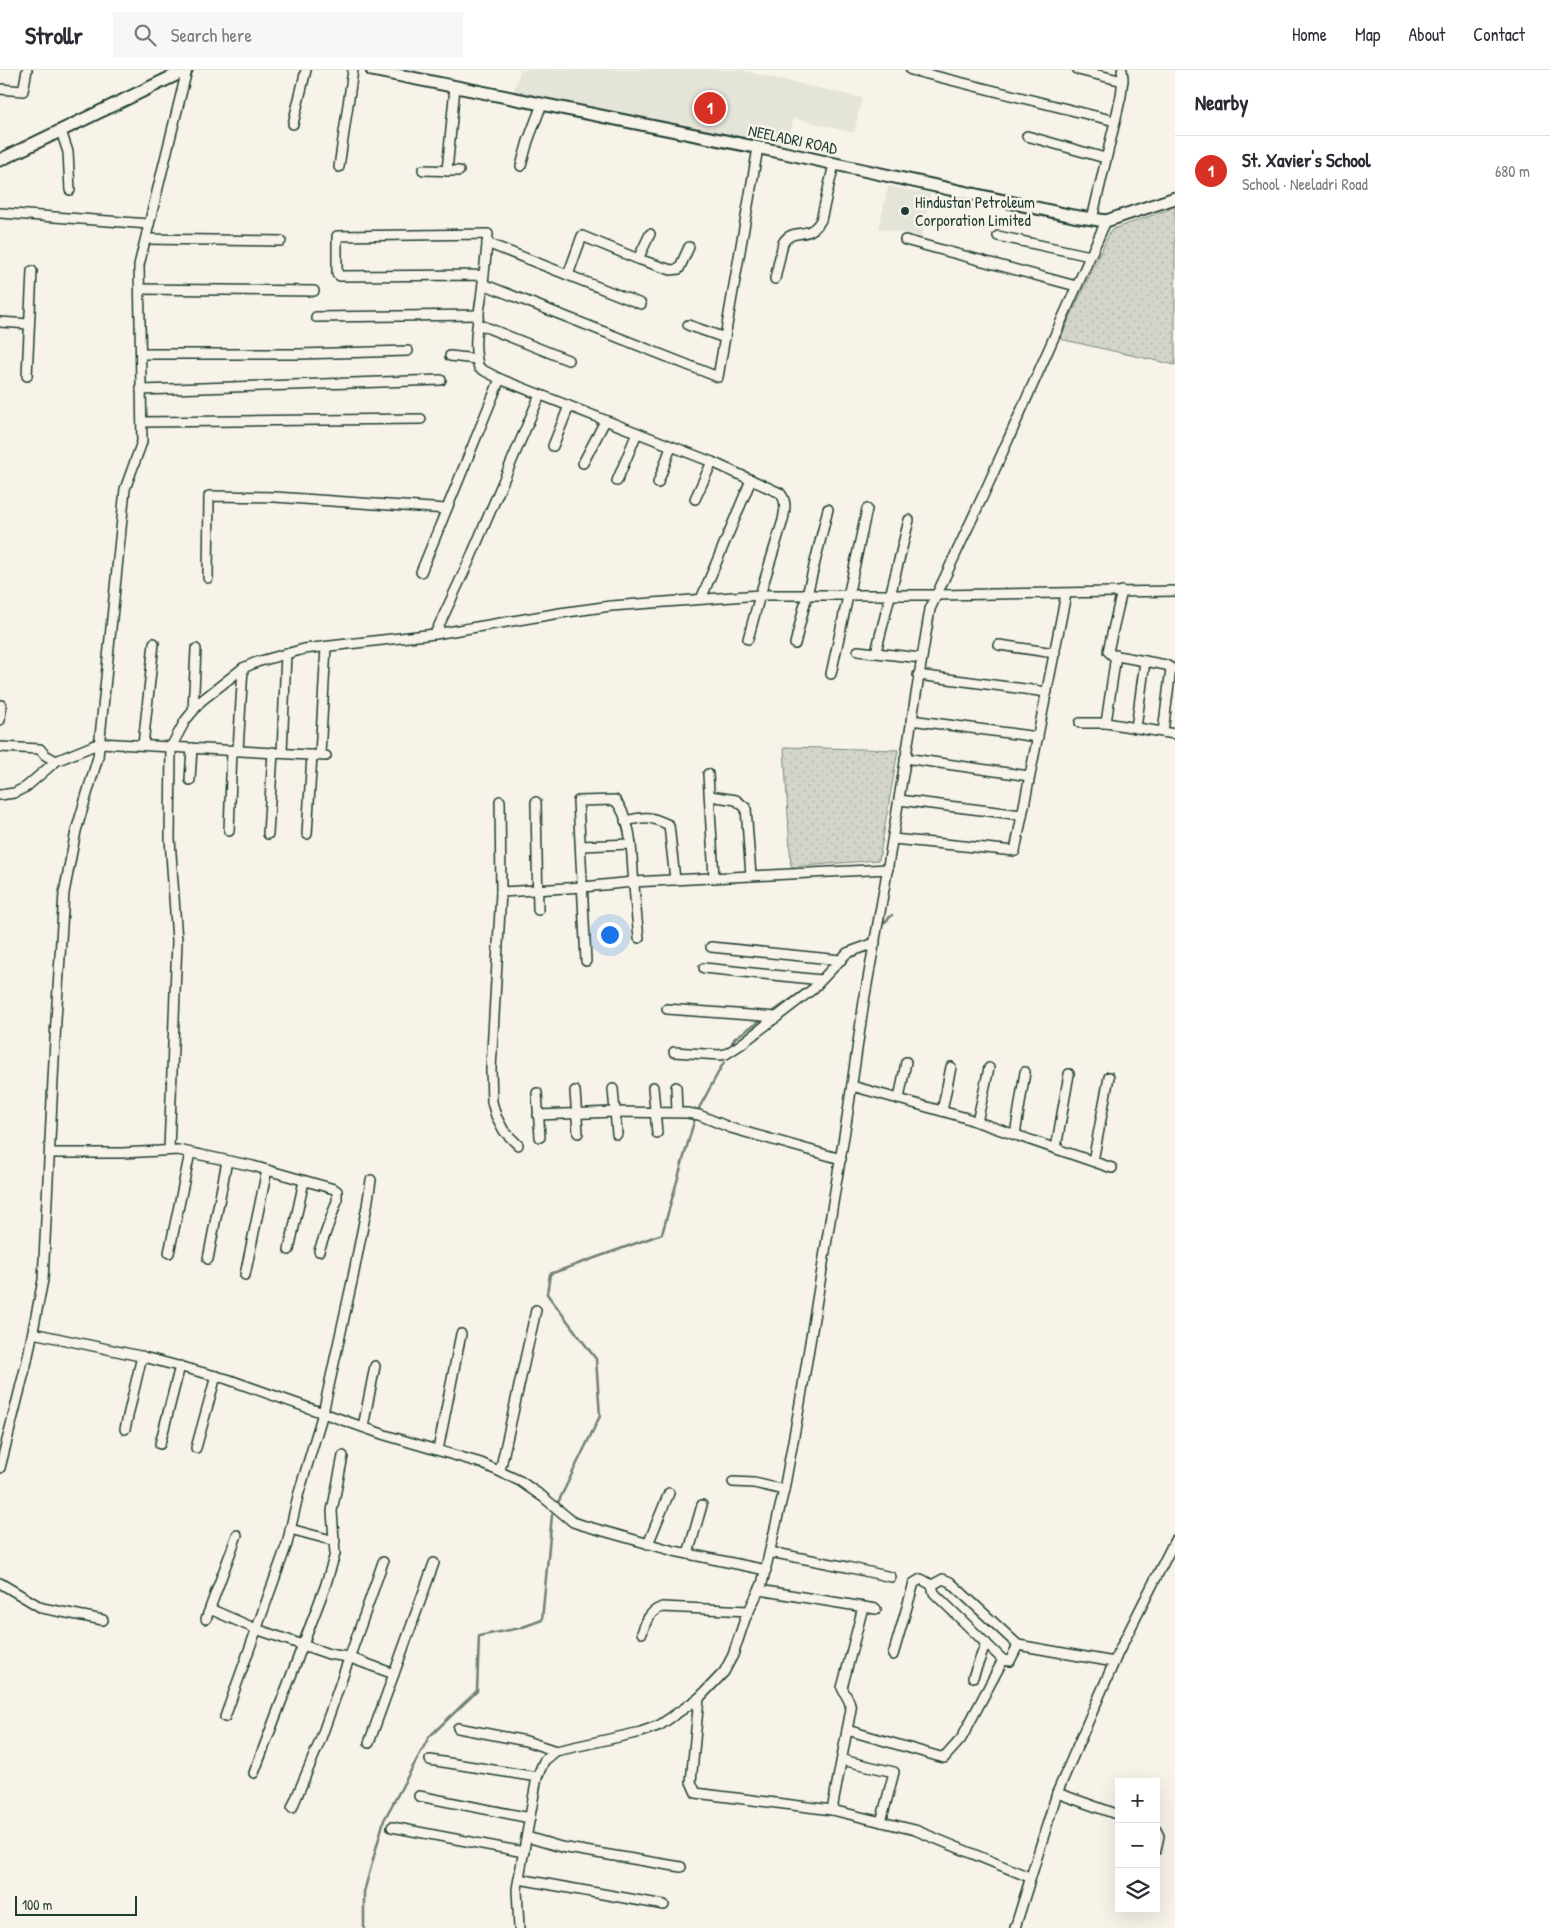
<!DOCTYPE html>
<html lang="en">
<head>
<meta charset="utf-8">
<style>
  :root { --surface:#fff; --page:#f7f7f7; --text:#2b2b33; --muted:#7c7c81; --line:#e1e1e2; --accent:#d93025 }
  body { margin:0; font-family:"Patrick Hand",sans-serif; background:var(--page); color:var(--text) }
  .controls { position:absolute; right:15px; bottom:15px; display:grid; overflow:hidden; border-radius:0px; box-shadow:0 5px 20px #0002 }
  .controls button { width:45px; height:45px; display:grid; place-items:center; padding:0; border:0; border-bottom:1px solid var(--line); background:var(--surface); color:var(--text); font:25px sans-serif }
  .scale { position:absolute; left:15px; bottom:12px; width:122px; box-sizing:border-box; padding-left:5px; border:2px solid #1f3d34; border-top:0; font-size:14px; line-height:18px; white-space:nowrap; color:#1f3d34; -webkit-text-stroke:4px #f7f3e8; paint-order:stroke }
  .you { position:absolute; left:609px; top:864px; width:18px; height:18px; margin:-12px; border:4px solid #fff; border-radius:50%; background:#1a73e8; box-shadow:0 0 0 8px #1a73e833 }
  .badge { display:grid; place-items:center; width:32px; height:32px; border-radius:50%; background:var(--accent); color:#fff; font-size:16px; font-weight:700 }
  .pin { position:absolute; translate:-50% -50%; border:2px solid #fff; box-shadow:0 1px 5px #0006 }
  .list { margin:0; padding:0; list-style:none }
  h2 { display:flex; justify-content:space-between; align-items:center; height:65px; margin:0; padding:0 20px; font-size:21px }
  h2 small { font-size:16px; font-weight:400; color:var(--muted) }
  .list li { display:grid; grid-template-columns:32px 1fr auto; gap:15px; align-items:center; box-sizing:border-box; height:70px; padding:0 20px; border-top:1px solid var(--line) }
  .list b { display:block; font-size:19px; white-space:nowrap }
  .list p { margin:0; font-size:16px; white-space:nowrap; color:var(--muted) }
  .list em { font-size:16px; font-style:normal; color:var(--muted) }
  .icon { flex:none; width:28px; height:28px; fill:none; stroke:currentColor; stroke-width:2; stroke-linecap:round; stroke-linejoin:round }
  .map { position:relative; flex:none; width:1175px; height:1858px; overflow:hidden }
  header { display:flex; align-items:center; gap:30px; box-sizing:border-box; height:70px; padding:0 25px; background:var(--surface); border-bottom:1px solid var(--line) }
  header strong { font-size:24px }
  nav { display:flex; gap:28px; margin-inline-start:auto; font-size:18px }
  .search { width:350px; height:45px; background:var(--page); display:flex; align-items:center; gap:12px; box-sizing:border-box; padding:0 18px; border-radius:0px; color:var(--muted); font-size:19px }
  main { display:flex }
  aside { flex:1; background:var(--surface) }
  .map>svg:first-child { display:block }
</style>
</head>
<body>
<header>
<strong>Strollr</strong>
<div class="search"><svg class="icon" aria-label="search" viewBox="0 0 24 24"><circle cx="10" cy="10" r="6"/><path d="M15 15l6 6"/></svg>Search here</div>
<nav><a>Home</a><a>Map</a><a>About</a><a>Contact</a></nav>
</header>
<main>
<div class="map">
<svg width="1175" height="1858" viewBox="0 0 1175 1858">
  <defs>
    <pattern id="grass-dots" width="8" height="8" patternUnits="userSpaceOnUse" patternTransform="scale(1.25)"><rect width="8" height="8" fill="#d3d5ca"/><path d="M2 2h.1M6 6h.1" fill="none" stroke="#b5b8ae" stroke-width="1.8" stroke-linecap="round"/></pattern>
  </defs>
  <rect width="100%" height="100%" fill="#f7f3e8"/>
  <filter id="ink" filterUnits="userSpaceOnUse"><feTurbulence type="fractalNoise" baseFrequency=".02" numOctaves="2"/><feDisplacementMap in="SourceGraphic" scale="10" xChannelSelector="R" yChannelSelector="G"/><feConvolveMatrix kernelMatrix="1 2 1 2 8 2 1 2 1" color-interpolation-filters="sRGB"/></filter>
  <g filter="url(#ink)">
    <!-- built -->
    <g fill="#e5e4d9">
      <polygon points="520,0 739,0 862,28 854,63 794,48 785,83 512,28"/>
      <polygon points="888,116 930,124 921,167 879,158"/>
    </g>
    <!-- grass -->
    <g fill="url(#grass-dots)" stroke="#79897f">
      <polygon points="1175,137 1175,295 1060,269 1111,160"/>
      <polygon points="784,677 898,680 879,790 791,797"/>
    </g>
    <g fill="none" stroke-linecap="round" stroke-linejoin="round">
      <!-- stream -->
      <g stroke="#6f8077" stroke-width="2.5">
        <polyline points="884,853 892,845"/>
        <polyline points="868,870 870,867"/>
        <polyline points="843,894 852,885"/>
        <polyline points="774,941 807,918"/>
        <polyline points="732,973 735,968 758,952"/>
        <polyline points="698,1040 724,992"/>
        <polyline points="364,1858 364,1822 384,1750 429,1667 477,1621 479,1566 520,1558 542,1550 552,1445 600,1346 596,1289 547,1224 550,1204 662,1164 695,1048"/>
      </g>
      <!-- minor casing -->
      <g stroke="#1f3d34" stroke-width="12">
        <g id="minor">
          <polyline points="911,0 1115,51"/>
          <polyline points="1078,0 1123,11"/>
          <polyline points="0,19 23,21 27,0"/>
          <polyline points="293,54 306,0"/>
          <polyline points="61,61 68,82 70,120"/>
          <polyline points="1027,66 1105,88"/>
          <polyline points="521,96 528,71 542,34"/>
          <polyline points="339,97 353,0"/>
          <polyline points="423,100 459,101"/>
          <polyline points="447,101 455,17"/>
          <polyline points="0,143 149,154"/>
          <polyline points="1092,149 1121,26 1123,8 1122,0"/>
          <polyline points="998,166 1090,186"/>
          <polyline points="146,169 281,171"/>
          <polyline points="905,170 1076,216"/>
          <polyline points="487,173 641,234"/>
          <polyline points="638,189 650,164"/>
          <path d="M484,205L340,206L337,204V166L488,164C486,185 484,207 481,229C478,251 472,276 479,298L500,309L712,392L780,423C787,431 785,439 783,450L760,525L748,569"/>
          <polyline points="568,205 582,166 638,189 671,200 679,199 689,177"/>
          <path d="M775,209L783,173C793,156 808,172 821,150L834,94"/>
          <polyline points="483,214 718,307 758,78"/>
          <polyline points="140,219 314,221"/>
          <polyline points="316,247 479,245"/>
          <polyline points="0,252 29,254"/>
          <polyline points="478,254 568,290"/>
          <polyline points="688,255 725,268"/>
          <polyline points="141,284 299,284 408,281"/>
          <polyline points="450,286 476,289"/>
          <polyline points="27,306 32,201"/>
          <polyline points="141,320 441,310"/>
          <polyline points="142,352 421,349"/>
          <polyline points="553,376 569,336"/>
          <polyline points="583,393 605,351"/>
          <polyline points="617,411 637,363"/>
          <polyline points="658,413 671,377"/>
          <polyline points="695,429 712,392"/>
          <polyline points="421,502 500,309"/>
          <polyline points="208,508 209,426 275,427 446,439"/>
          <polyline points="1122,521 1108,581 1112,585 1166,595 1171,598 1163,662"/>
          <polyline points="701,529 751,410"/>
          <polyline points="435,564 470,489 540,325"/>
          <polyline points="795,574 828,439"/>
          <polyline points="999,575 1055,583"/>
          <polyline points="858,581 921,588"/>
          <polyline points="876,582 909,450"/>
          <polyline points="831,604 867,439"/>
          <polyline points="918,605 1047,622"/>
          <polyline points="193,641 196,579"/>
          <polyline points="0,650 1,635"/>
          <polyline points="911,650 1038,667"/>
          <polyline points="1080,653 1106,653 1175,664"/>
          <polyline points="1106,653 1116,585"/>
          <polyline points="1136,658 1145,591"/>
          <polyline points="143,675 154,573"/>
          <polyline points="0,677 40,679 45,685 56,691"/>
          <polyline points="238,680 243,598"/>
          <polyline points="282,683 286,583"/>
          <polyline points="320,685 326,577"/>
          <polyline points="905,688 1029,706"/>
          <polyline points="708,704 714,808"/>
          <polyline points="190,710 192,678"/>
          <polyline points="0,725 14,723 26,717 56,691 100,673 326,686"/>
          <polyline points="710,726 736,730 746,738 751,806"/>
          <polyline points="899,730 1022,745"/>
          <polyline points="500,731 501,822 491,999 492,1032 496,1046 504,1061 518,1075"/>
          <polyline points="536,732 538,840"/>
          <path d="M625,751C646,746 650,746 669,755L675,810"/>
          <polyline points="229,761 232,680"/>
          <polyline points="268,764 273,682"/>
          <polyline points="307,764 312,685"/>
          <polyline points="893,769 1015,781 1066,524"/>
          <polyline points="581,776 631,774"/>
          <polyline points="501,822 583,817 633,812 888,799"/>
          <polyline points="711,877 841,890"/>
          <path d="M586,891L578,731L615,730C634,753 631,786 634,814C635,832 637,850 639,868"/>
          <polyline points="704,898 821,910"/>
          <polyline points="667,939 777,947"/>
          <polyline points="674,982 720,985 726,984 740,975 813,919 847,883 875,873"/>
          <polyline points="852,1016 963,1047 1112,1098"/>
          <polyline points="653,1017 657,1063"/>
          <polyline points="676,1017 677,1042"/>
          <polyline points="613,1019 617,1064"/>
          <polyline points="575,1021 578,1063"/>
          <polyline points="537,1023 540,1067"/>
          <polyline points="899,1029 906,992"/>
          <polyline points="942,1041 951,997"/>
          <polyline points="538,1045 614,1042 687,1043 699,1045 731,1058 841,1089"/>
          <polyline points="977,1052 989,998"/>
          <polyline points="1015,1065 1025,1002"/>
          <polyline points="1056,1078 1069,1004"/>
          <polyline points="169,1080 177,871 170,769 171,677 185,651 201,631 243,598 257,592 304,579 435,564 560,543 611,536 760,525 937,525 1175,521"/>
          <polyline points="50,1083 122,1083 178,1080 253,1096 334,1119 337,1121 337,1131 319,1181"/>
          <polyline points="1093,1091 1109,1007"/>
          <polyline points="289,1180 304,1111"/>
          <polyline points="169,1183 190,1083"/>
          <polyline points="208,1189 227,1091"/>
          <polyline points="245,1205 267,1100"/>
          <polyline points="33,1263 140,1286 227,1309 385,1365 481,1393 520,1411 543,1427 573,1452 582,1455 674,1481 766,1500"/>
          <polyline points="363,1357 375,1296"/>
          <polyline points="125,1359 142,1286"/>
          <polyline points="160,1374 180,1296"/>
          <polyline points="196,1378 216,1306"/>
          <polyline points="438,1380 461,1264"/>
          <polyline points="0,1398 27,1291 43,1210 56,950 64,823 76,761 98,687 125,419 142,372 139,195 187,0"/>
          <polyline points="500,1401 536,1240"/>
          <polyline points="733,1412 754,1413 784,1420"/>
          <polyline points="290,1459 335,1471"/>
          <polyline points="648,1474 669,1423"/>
          <polyline points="770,1482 847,1497 891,1507"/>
          <polyline points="688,1484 702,1435"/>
          <polyline points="0,1513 42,1538 103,1550"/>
          <polyline points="759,1520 876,1539"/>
          <polyline points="210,1539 256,1559 329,1584 348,1587 394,1604"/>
          <polyline points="206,1549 237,1465"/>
          <path d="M642,1563C646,1551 649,1542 662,1537L749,1541"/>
          <polyline points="1018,1575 1010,1591 1003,1590 934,1523 932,1515 943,1509 950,1512 1018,1575 1114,1592"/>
          <polyline points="893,1585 914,1513 921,1509 932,1515"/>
          <polyline points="973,1607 986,1573"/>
          <polyline points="699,1628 691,1712 696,1723 832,1740 915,1760 1029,1807"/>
          <polyline points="225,1647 287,1474 298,1426 323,1343 353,1207 367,1136 371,1110"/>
          <polyline points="458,1658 526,1671 556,1681"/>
          <polyline points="847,1660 944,1688 961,1669 1003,1590"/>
          <polyline points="369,1673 434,1493"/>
          <polyline points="430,1690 537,1707"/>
          <polyline points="842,1690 894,1702 881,1752"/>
          <polyline points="254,1703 325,1517 335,1484 332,1441 343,1386"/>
          <polyline points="1057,1723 1119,1745"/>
          <polyline points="419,1726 530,1748"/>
          <polyline points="292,1738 320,1671 383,1492"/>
          <polyline points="832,1740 851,1639 849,1631 842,1618 863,1537"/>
          <polyline points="392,1757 524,1782"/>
          <polyline points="1156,1760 1159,1766 1156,1780"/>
          <polyline points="527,1767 561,1777 681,1797"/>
          <polyline points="519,1809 664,1835"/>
          <polyline points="519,1858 517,1819 537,1707 544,1691 556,1681 641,1662 660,1655 699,1628 724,1602 733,1585 745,1549 762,1514 784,1420 800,1333 847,1048 864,931 885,814 930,539 987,417 1106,151"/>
          <polyline points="1015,1858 1057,1723 1118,1583 1175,1470"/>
        </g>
      </g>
      <!-- major casing -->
      <g stroke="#1f3d34" stroke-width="15">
        <g id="major">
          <polyline points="372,0 785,83 1073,146 1106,151 1175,128"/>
          <polyline points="0,90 186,0"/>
        </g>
      </g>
      <!-- minor -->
      <use href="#minor" stroke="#f7f3e8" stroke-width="9"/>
      <!-- major -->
      <use href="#major" stroke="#f7f3e8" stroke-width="11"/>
    </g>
  </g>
  <!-- markers -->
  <circle fill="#1f3d34" stroke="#f7f3e8" stroke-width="2" cx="905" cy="141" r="5"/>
  <g text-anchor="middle" stroke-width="5" stroke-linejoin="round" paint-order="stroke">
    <!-- street labels -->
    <g font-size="16" fill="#1f3d34" stroke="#f7f3e8">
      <text transform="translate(793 69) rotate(12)" y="6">NEELADRI ROAD</text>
    </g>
    <!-- poi labels -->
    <g font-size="16" fill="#1f3d34" stroke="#f7f3e8" text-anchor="start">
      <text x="915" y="138">Hindustan Petroleum<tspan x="915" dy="18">Corporation Limited</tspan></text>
    </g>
  </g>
</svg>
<div class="controls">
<button>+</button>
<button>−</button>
<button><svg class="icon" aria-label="layers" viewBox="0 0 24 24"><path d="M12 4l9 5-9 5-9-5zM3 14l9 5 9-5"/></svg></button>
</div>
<div class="scale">100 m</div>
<div class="you"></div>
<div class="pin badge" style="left:710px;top:38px">1</div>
</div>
<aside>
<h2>Nearby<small></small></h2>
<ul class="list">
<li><span class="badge">1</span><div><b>St. Xavier's School</b><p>School · Neeladri Road</p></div><em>680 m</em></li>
</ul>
</aside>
</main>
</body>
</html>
